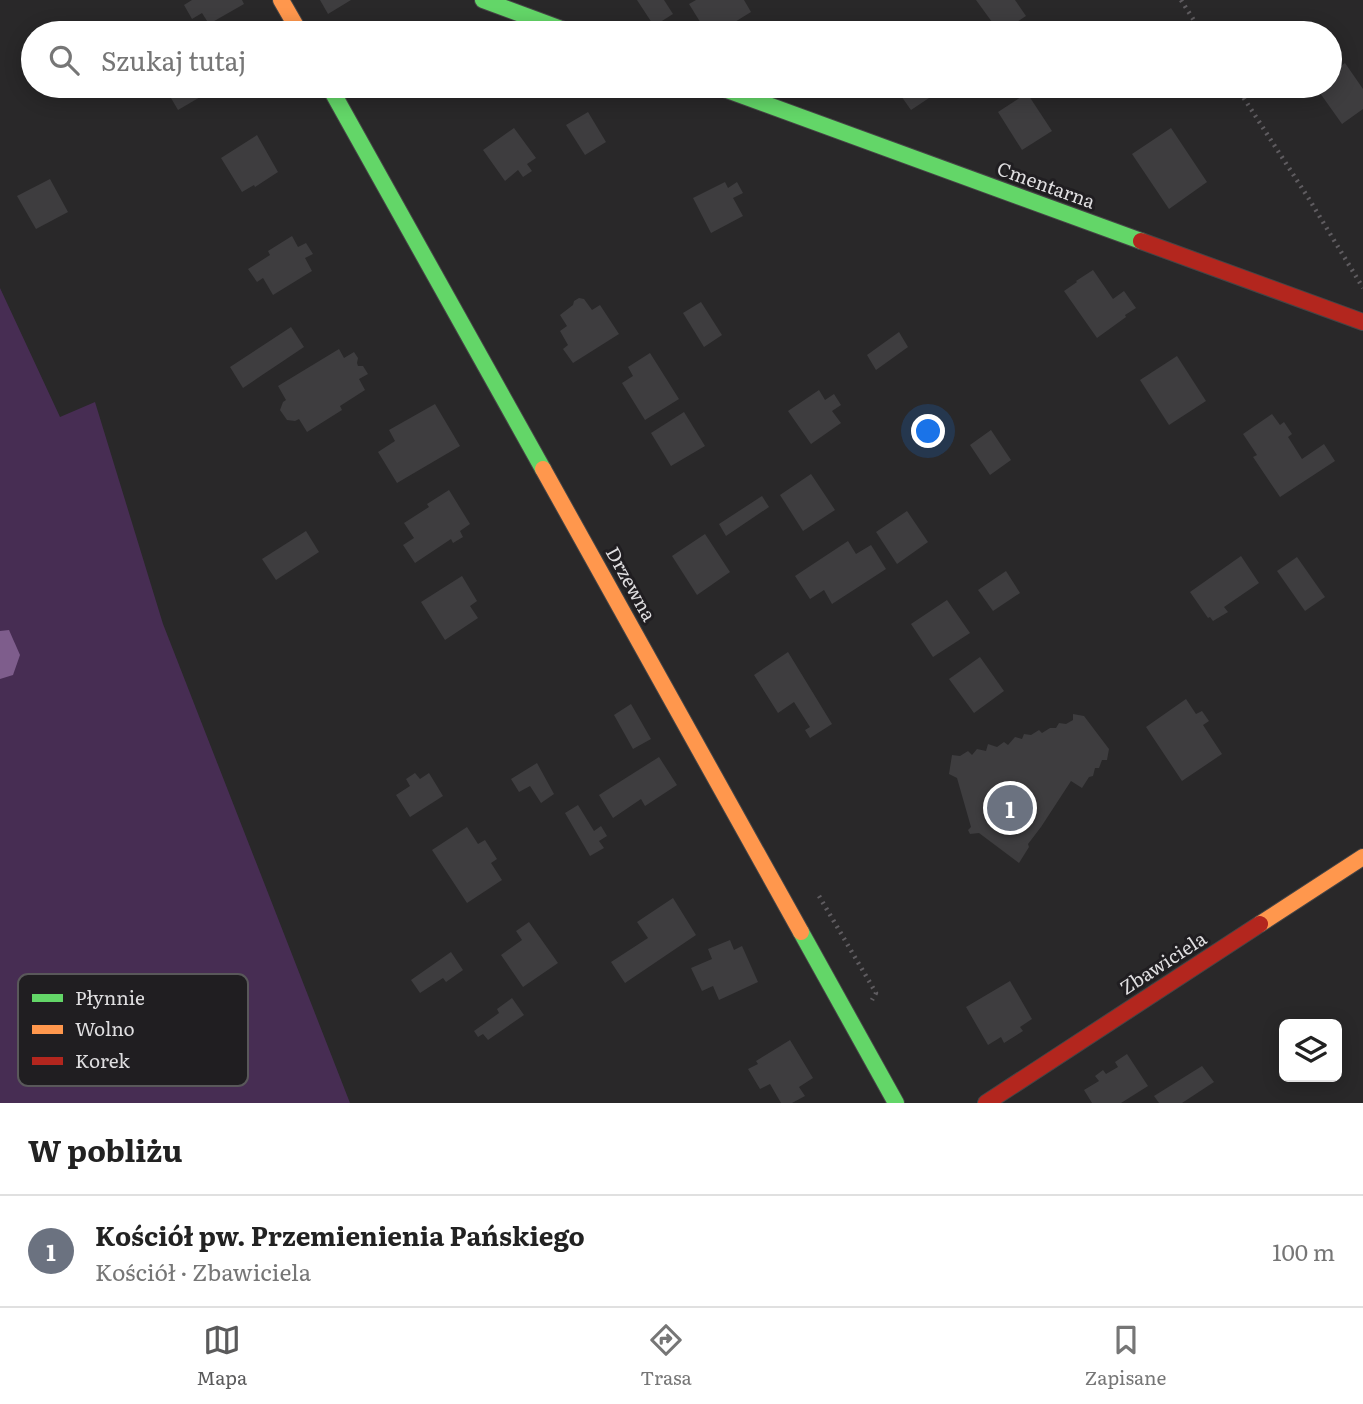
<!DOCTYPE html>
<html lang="pl">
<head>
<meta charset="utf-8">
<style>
  :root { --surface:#fff; --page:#f6f6f6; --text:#222; --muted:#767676; --line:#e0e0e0; --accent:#5a5a5b }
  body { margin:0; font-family:Literata,serif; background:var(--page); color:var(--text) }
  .controls { position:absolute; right:21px; bottom:21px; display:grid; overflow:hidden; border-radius:10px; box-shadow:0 4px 18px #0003 }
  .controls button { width:63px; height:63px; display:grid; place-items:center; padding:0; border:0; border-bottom:2px solid var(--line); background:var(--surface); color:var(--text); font:35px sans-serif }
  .you { position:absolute; left:929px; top:432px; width:24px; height:24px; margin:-18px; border:5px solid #fff; border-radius:50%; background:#1a73e8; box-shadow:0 0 0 10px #1a73e833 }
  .badge { display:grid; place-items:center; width:46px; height:46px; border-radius:50%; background:var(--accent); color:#fff; font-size:23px; font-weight:700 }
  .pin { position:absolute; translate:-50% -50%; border:4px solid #fff; box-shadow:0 2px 7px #0006 }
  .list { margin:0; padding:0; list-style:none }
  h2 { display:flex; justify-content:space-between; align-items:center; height:91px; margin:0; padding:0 28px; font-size:30px }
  h2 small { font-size:23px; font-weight:400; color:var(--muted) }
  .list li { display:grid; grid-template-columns:46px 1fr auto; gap:21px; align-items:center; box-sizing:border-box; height:112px; padding:0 28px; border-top:2px solid var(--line) }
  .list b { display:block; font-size:26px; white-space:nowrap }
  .list p { margin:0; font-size:23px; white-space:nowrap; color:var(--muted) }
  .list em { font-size:23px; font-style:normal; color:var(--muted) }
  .icon { flex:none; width:38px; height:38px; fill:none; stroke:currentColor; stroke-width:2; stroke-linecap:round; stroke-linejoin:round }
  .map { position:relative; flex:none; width:1363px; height:1103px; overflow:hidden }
  .search { position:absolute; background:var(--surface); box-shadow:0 4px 18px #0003; left:21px; right:21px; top:21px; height:77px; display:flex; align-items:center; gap:18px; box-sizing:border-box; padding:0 24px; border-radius:38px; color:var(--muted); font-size:26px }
  .sheet { height:203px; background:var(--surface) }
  nav { display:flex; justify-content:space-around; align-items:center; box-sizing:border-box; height:98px; border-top:2px solid var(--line); background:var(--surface); font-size:19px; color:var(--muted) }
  nav a { display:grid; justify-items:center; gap:4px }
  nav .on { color:var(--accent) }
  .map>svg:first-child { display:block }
</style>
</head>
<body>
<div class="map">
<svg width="1363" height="1103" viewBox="0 0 1363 1103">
  <rect width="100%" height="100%" fill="#292829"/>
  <!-- green -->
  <polygon fill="#472d53" points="0,288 60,417 95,402 163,624 350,1103 0,1103"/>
  <!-- water -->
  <polygon fill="#7e5d8c" points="9,630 20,655 13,675 0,679 0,631"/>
  <!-- building -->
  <g fill="#3e3d3f">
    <polygon points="192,0 242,0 244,4 209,24 202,13 192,19 184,5"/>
    <polygon points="320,0 351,0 328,14"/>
    <polygon points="637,0 664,0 673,14 654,26"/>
    <polygon points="696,0 744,0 751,12 717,33 707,33 689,4"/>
    <polygon points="976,0 1015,0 1026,16 1000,33"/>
    <polygon points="1345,63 1363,89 1363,109 1342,124 1315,86 1330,86 1330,74"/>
    <polygon points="164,86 219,86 178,110"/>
    <polygon points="454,86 473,86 459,93"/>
    <polygon points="894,86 920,86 929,98 911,110"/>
    <polygon points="1027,93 1052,131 1022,150 998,112"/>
    <polygon points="588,112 606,142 585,155 566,125"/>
    <polygon points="514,128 536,158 527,164 532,171 523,177 518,170 505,181 483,150"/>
    <polygon points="1171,128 1207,182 1169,209 1132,154"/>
    <polygon points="257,135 278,172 255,187 254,185 242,192 221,158"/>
    <polygon points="50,179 68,212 36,229 17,196"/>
    <polygon points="725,182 728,188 737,182 743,193 733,198 743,216 711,233 693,198"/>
    <polygon points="292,236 298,247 306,243 313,254 305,258 312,271 273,295 263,278 257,282 248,269 270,255 268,251"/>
    <polygon points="1093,270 1113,299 1124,291 1136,308 1125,315 1126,317 1097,338 1064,291 1077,282 1076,281"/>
    <polygon points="579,298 584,299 592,310 600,305 619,334 573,363 563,349 568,345 560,331 567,326 560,315 573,305 574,301"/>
    <polygon points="701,302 722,335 704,347 683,313"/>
    <polygon points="291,327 304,347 243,388 230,367"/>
    <polygon points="899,332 908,347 876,370 867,355"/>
    <polygon points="339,349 344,358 354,352 358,358 357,363 358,366 363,366 368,374 359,379 365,390 340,406 342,410 307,432 299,419 295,421 287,420 280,410 283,402 286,400 278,386"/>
    <polygon points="650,353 679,399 645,420 622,383 633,376 628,367"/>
    <polygon points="1177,356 1206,401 1169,425 1140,380"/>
    <polygon points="819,390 825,400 834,394 841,405 832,411 841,423 811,444 788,411"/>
    <polygon points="435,404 460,446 397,483 378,452 395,441 389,430"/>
    <polygon points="684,412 705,446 671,466 651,433"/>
    <polygon points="1272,414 1280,425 1284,422 1292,434 1288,437 1302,459 1324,444 1335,461 1280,497 1253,457 1257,455 1243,434"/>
    <polygon points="991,430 1011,460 990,475 970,445"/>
    <polygon points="811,474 835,510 803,531 780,495"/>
    <polygon points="449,490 470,524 460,531 463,537 453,543 451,539 415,563 403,545 414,538 404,523 429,507 427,504"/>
    <polygon points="762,496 769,507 726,536 719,524"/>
    <polygon points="907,511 928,542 897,564 876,532"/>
    <polygon points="306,531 319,552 276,580 262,559"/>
    <polygon points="705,534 730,572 697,595 672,556"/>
    <polygon points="848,541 856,554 871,545 886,569 832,604 824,590 810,599 795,576"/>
    <polygon points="1241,556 1259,583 1224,607 1228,612 1213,621 1210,617 1208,618 1190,592"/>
    <polygon points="1297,557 1325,597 1305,611 1277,571"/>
    <polygon points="1006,571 1020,593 993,611 978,590"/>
    <polygon points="462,576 477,601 470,606 478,618 445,640 421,602"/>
    <polygon points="947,600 970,633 933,657 911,624"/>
    <polygon points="788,652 832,724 810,738 805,730 810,727 794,702 778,713 754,675"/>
    <polygon points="980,657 1004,691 974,713 949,679"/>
    <polygon points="1186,699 1196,714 1202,711 1209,721 1203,725 1222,754 1182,781 1146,727"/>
    <polygon points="631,704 651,739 633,749 614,715"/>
    <polygon points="1073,714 1084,716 1109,749 1107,760 1102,760 1099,768 1095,768 1093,776 1089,777 1082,788 1071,781 1041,827 1028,844 1029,847 1019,863 979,833 970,834 968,830 971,827 957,778 949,774 952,755 960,756 968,751 972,755 977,749 986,751 988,744 997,747 1004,742 1008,745 1015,737 1022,739 1024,734 1031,735 1039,730 1042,733 1050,728 1056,728 1059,723 1066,724 1073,720"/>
    <polygon points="659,757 677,785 645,806 641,799 613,818 599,795"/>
    <polygon points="537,763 554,794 541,803 530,786 519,792 511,779"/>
    <polygon points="415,773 420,779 429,773 443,796 410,817 396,795 410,786 406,779"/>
    <polygon points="578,805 594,831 601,826 607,836 599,841 604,848 590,856 565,813"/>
    <polygon points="467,827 478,844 485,840 497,859 491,863 502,880 467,903 432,850"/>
    <polygon points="673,898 696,935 625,983 611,962 648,938 637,922"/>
    <polygon points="529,922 558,963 523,987 501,955 522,940 516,931"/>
    <polygon points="730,940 734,950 742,946 758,982 719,1000 713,986 702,991 691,968 712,959 708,949"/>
    <polygon points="451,952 463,970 446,982 443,978 420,993 411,980"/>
    <polygon points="1010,981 1032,1019 1020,1027 1023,1031 1004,1043 1001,1037 988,1045 966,1007"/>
    <polygon points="512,998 524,1015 488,1040 483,1034 478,1037 474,1031 499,1013 497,1009"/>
    <polygon points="790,1040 813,1078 799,1087 805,1096 792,1103 781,1103 770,1084 760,1089 748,1069 758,1064 756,1061"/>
    <polygon points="1127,1054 1148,1086 1121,1103 1092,1103 1084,1090 1099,1081 1095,1076 1103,1070 1106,1074 1118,1067 1115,1062"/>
    <polygon points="1202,1066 1214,1082 1182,1103 1159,1103 1154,1096"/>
  </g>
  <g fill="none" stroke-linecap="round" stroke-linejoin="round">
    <!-- fast casing -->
    <g stroke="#464546" stroke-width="18">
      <g id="fast">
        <polyline points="483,0 572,33"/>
        <polyline points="329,86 543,469"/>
        <polyline points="716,86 1141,241"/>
        <polyline points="801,932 896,1103"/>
      </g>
    </g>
    <!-- slow casing -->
    <g stroke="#464546" stroke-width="18">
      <g id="slow">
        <polyline points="281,0 300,33"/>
        <polyline points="543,469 801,932"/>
        <polyline points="1260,924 1363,857"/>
      </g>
    </g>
    <!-- jam casing -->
    <g stroke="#464546" stroke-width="18">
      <g id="jam">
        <polyline points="1141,241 1363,322"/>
        <polyline points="986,1103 1260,924"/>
      </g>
    </g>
    <!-- path -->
    <g stroke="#5f5c60" stroke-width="4.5" stroke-dasharray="2 5" stroke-linecap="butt">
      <polyline points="1181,0 1202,33"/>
      <polyline points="1236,86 1309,199 1363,288"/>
      <polyline points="819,896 876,993 872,1000"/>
    </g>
    <!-- fast -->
    <use href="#fast" stroke="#63d668" stroke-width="16"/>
    <!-- slow -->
    <use href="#slow" stroke="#ff974d" stroke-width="16"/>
    <!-- jam -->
    <use href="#jam" stroke="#b3261e" stroke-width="16"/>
  </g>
  <g text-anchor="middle" stroke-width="6" stroke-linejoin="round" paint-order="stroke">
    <!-- street labels -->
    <g font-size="19" fill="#dfdee0" stroke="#201e21">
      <text transform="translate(1046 185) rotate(20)" y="7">Cmentarna</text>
      <text transform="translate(631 584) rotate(61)" y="7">Drzewna</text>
      <text transform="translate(1163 963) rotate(-33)" y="7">Zbawiciela</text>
    </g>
  </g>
  <!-- legend -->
  <rect x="18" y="974" width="230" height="112" rx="10" fill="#201e21" stroke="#59585a" stroke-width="2"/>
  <rect x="32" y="994" width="31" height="8" fill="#63d668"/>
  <rect x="32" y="1025" width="31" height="9" fill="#ff974d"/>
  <rect x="32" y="1057" width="31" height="8" fill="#b3261e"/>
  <g font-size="19" fill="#dfdee0">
    <text x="75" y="1005">Płynnie</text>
    <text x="75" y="1036">Wolno</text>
    <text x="75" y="1068">Korek</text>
  </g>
</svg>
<div class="controls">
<button><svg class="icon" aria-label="layers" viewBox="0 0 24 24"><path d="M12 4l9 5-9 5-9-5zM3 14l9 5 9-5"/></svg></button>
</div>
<div class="you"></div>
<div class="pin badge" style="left:1010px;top:808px;background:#6b7280">1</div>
<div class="search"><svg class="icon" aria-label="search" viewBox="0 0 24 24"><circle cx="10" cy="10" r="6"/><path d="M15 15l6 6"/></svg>Szukaj tutaj</div>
</div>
<section class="sheet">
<h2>W pobliżu<small></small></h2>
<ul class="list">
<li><span class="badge" style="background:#6b7280">1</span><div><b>Kościół pw. Przemienienia Pańskiego</b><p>Kościół · Zbawiciela</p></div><em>100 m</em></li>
</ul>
</section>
<nav>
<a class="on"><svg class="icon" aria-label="map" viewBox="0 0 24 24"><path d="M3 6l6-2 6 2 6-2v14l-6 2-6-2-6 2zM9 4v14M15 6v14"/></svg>Mapa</a>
<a><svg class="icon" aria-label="directions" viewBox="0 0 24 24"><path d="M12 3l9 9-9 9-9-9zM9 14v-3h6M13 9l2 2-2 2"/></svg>Trasa</a>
<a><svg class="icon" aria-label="saved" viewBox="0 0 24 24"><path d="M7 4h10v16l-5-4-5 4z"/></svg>Zapisane</a>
</nav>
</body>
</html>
